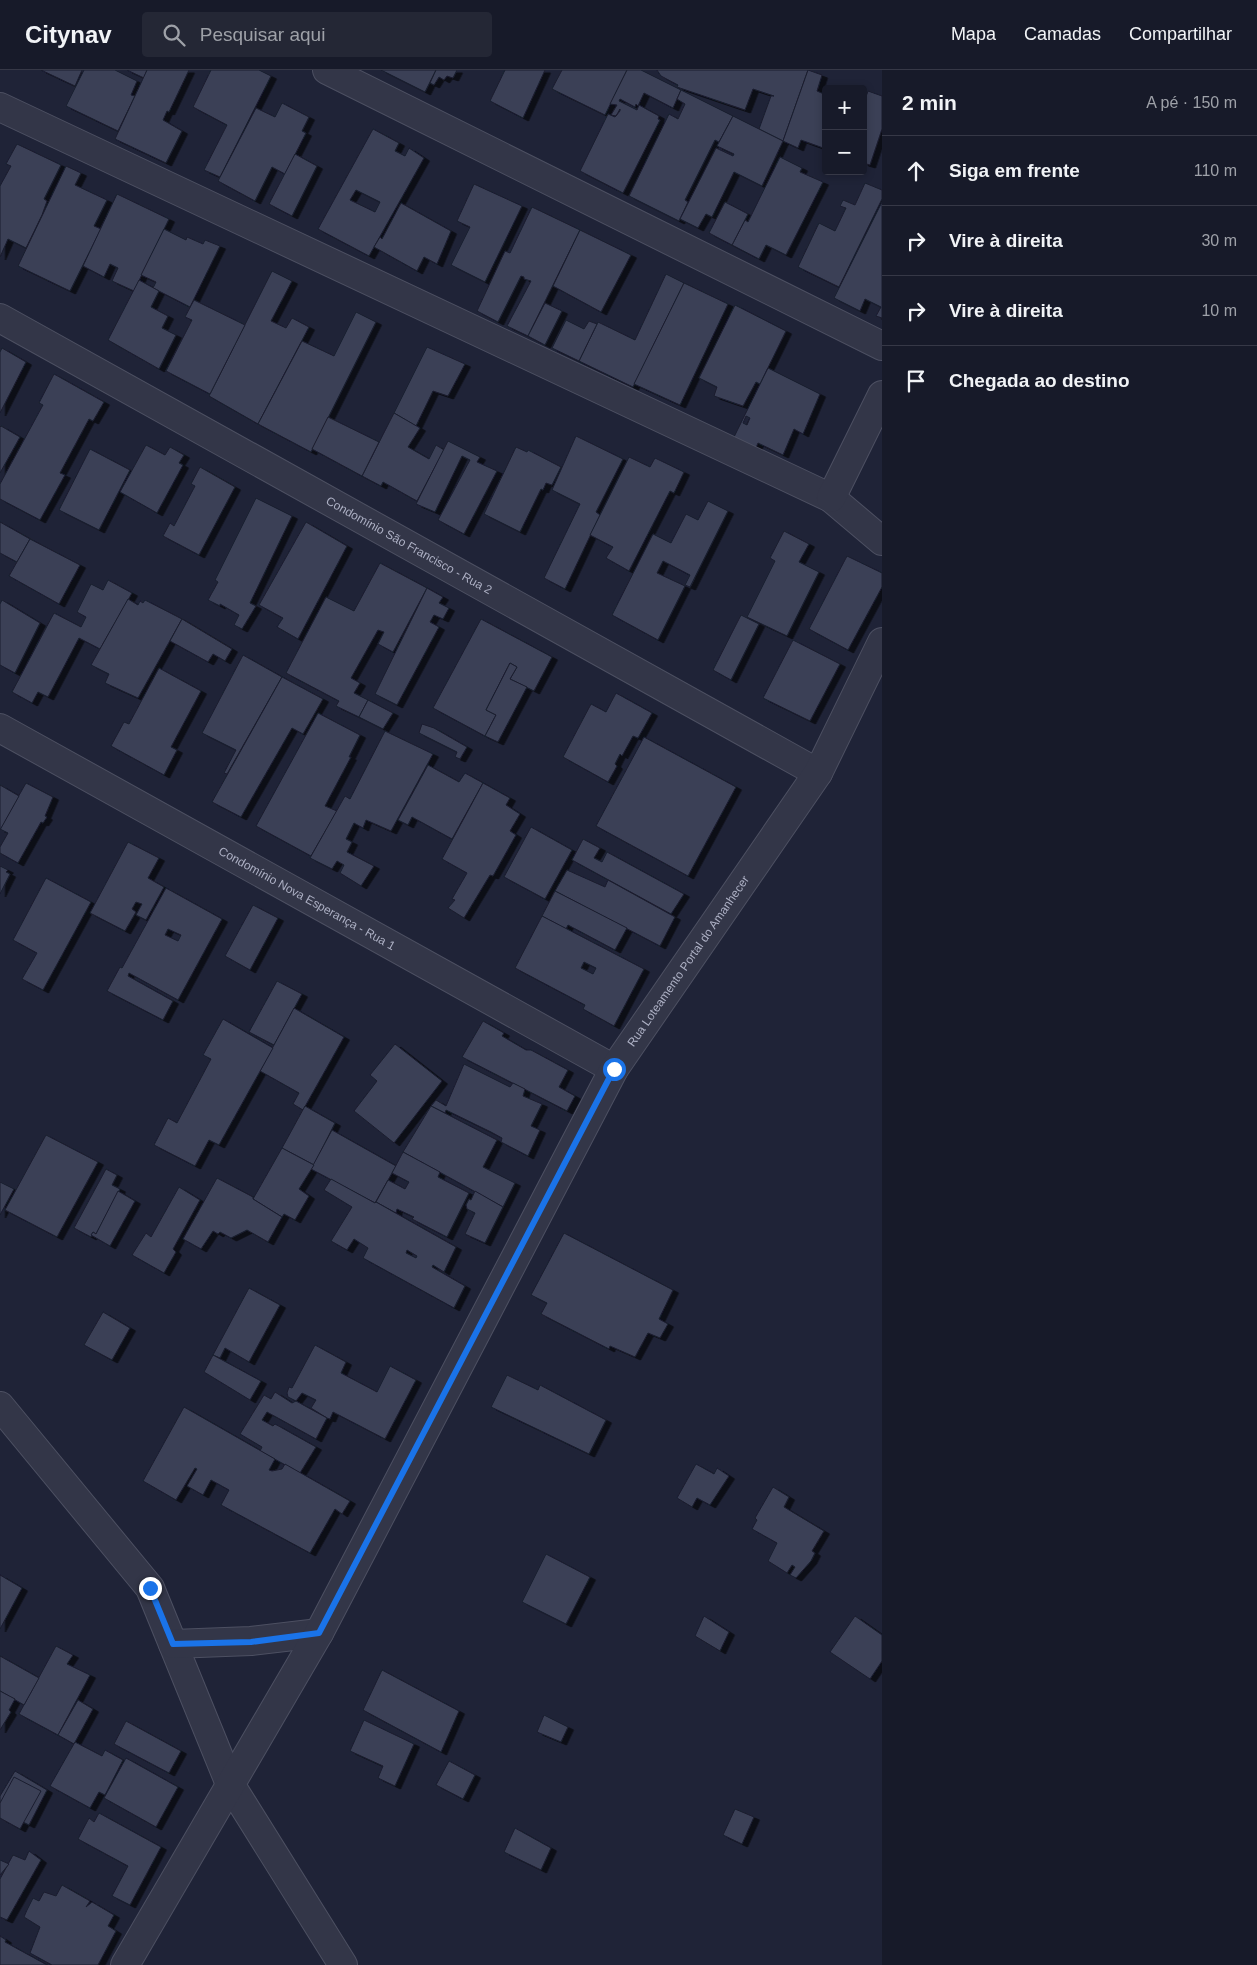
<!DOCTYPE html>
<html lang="pt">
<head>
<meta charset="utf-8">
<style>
  :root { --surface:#171a29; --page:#242735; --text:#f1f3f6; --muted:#9ea1a8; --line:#363846 }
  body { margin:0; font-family:Arial,sans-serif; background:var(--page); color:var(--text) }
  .controls { position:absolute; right:15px; top:15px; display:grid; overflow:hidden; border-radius:5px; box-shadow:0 2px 8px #0003 }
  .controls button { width:45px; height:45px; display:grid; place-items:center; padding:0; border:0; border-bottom:1px solid var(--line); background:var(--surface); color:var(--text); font:25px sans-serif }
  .stop { position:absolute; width:15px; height:15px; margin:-11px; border:4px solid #1a73e8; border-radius:50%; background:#fff }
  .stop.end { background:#1a73e8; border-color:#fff; box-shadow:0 1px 5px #0008 }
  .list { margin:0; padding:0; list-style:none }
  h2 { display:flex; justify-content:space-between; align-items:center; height:65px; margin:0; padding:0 20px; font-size:21px }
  h2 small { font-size:16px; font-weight:400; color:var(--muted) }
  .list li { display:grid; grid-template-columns:32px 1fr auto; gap:15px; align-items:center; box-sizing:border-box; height:70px; padding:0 20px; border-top:1px solid var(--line) }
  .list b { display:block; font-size:19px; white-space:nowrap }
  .list em { font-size:16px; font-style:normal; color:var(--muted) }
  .icon { flex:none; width:28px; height:28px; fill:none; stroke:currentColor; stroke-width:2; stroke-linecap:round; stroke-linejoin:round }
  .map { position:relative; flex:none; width:882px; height:1895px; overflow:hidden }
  header { display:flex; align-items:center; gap:30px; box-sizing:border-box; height:70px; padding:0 25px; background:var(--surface); border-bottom:1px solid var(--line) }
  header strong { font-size:24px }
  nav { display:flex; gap:28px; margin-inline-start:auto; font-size:18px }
  .search { width:350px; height:45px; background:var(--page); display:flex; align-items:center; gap:12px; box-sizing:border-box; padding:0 18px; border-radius:5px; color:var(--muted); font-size:19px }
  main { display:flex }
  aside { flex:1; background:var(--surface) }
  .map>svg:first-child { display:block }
</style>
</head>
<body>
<header>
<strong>Citynav</strong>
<div class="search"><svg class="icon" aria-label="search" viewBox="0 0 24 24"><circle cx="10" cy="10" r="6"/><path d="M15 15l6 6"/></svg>Pesquisar aqui</div>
<nav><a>Mapa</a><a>Camadas</a><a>Compartilhar</a></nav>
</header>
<main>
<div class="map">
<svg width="882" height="1895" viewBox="0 0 882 1895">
  <defs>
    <filter id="shadow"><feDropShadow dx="5.5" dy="3" stdDeviation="0" flood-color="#0009"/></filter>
  </defs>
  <rect width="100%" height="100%" fill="#1f2337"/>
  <!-- building -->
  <g fill="#3b4057" stroke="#1a1d2e" fill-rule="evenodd" filter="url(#shadow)">
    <polygon points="41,0 82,0 75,16"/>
    <polygon points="84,0 115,0 137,11 131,25 135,26 118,61 66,36"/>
    <polygon points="127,0 147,0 144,8"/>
    <polygon points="147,0 189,0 169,42 167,41 163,50 182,61 166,93 115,69"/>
    <polygon points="211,0 259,0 271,6 220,107 204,100 227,55 193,37"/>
    <polygon points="381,0 436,0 425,22"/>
    <polygon points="436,0 457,0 453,8 447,6 444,10 439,7 434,15 430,13"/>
    <polygon points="505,0 545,0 523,48 490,31"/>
    <polygon points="562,0 627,0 605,45 552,19"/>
    <polygon points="627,0 641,0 681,20 673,38 644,23 638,36 636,34 635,37 620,29 619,31 637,40 639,35 659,46 658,49 660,50 623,123 580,101 608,44 615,47 620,41 620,39 616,46 611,45 617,35 610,34"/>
    <polygon points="657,0 808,0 783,71 759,59 771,26 774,26 753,19 745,40 677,17 678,15 661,6"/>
    <polygon points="808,0 822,5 817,21 826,25 826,79 801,70 798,78 783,71"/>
    <polygon points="681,20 733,46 719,72 715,70 685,130 688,132 679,151 629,126 669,44 678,49 685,34 677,29"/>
    <polygon points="868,21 882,26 882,59 870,95 863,93 863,35"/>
    <polygon points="282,33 309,47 302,61 306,63 285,104 272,97 255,131 218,111 256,38 275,47"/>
    <polygon points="733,46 783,71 762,116 734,102 712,147 706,144 698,158 680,149 716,78 733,86 734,84 717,76"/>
    <path d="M373,59L399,73L395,81L405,86L409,78L424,88L369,186L318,159ZM356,120L380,132L375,142L350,130Z"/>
    <polygon points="17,74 61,95 44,129 47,131 42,145 26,178 8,169 0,187 0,116 11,96 6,94"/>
    <polygon points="295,84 317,96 292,146 269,134"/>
    <polygon points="780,87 802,98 800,102 823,112 786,185 766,175 759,189 732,175 745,150 748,152"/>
    <polygon points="66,96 81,103 75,115 107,130 94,156 101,159 70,221 18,196"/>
    <polygon points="865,113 882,120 882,129 839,217 798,197 819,153 835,161 846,138 840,136 843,130 855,135"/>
    <polygon points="474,114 522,136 485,212 451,195 470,157 457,151"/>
    <polygon points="117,124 169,149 134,221 112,211 118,198 110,194 104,207 83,196"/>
    <polygon points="725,132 748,144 732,175 709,163"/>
    <polygon points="882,132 882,248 876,246 881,237 865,229 860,241 834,228"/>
    <polygon points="401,133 451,161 437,194 424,187 417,201 374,177 380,167 382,169"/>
    <polygon points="532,137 580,160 528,266 507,256 531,211 524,209 524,207 521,206 498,252 477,241 505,181 510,183"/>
    <polygon points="164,159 186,170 187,167 203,174 205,170 220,176 190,237 153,218 156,212 141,205"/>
    <polygon points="580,160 631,185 601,242 553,216"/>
    <polygon points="272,201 292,211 271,251 286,258 292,248 309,257 258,354 209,326"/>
    <polygon points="666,204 684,213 633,317 579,291 598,252 635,270"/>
    <polygon points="139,210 159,221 151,237 168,246 162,258 176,265 159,299 108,270"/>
    <polygon points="684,213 728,234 680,335 634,314"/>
    <polygon points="194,230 245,255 210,324 166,301 192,250 185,247"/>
    <polygon points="545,233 562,241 545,275 528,266"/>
    <polygon points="735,235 786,261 760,314 756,312 743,336 714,326 717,317 699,308"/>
    <polygon points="356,242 376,252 311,382 258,354 302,271 334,286"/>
    <polygon points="566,250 584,259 589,251 597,254 579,291 552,278"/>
    <polygon points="427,277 465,294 448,326 433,321 416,356 394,343"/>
    <polygon points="2,278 26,292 0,343 0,282"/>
    <path d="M768,298L820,324L803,364L794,359L783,385L758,373L755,380L733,369ZM746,346L750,348L747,355L743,353Z"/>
    <polygon points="54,304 104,332 93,351 89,349 60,403 65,405 40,450 0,429 0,414 43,335 39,333"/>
    <polygon points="394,343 420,358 408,377 429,389 436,375 444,380 417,431 383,412 381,416 362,406"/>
    <polygon points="328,347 379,372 362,406 312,379"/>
    <polygon points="1,356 20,367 0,403 0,357"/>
    <polygon points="576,366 623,389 596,442 600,445 565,519 544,508 580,434 552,420"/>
    <polygon points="448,371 480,387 477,392 497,401 464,464 438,450 470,390 462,386 435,442 416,434"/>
    <polygon points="146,375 165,385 170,377 184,385 179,393 183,395 157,443 120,422"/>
    <polygon points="516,377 527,382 528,380 561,397 552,415 546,413 543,420 541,419 520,462 484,444"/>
    <polygon points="90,379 130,400 99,460 59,440"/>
    <polygon points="629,387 650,397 655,388 684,402 674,423 670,421 629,501 606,488 613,477 590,465"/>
    <polygon points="200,397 235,417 199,485 163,466 170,453 174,456 195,416 191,414"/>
    <polygon points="256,428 292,446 250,533 256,536 242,559 234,555 239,545 220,534 220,536 208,530 218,512 215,510"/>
    <polygon points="708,431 728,441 690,517 685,515 690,505 663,491 657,503 685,516 658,570 612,545 653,464 671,473 686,444 698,450"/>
    <polygon points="0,452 30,469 17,492 0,483"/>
    <polygon points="306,452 347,476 298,569 277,557 283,548 259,535"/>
    <polygon points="784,461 809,474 799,492 819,502 787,566 747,547 775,491 770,488"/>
    <polygon points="30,469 80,495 59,534 9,506"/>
    <polygon points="847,486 882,503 882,517 848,580 809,559"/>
    <polygon points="380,493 427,518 393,582 378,574 384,562 378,560 351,608 360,613 354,623 368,630 359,647 336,636 339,631 286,603 326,527 354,541"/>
    <polygon points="108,510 132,523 100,579 79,568 48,627 38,622 32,633 12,622 54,543 81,557 86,547 77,542 91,514 103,520"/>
    <polygon points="427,518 443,527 439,533 449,538 443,549 434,545 430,552 439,557 397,635 375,624"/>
    <polygon points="128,529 138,535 140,531 143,533 145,530 182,549 138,628 105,613 109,604 91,595"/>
    <polygon points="2,530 40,553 15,603 0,595 0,534"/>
    <polygon points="741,545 759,554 731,610 713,600"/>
    <polygon points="182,549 232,579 225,591 213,584 208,592 170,571"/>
    <polygon points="481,549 552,587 534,621 510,609 517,597 510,593 486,640 496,645 485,666 433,638"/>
    <polygon points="793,570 840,594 810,651 763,628"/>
    <polygon points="243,585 282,607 227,704 224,703 236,680 202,663"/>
    <polygon points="510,593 517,597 510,609 527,617 498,672 485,666 496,645 486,640"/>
    <polygon points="159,598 201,621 171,677 177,680 164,705 111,676 124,652 129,654"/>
    <polygon points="282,607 323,629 303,664 292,658 241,747 212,732"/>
    <polygon points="616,623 652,643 638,668 633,666 622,686 620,684 615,694 617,696 608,712 563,687 591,634 606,642"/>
    <polygon points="368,630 393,643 383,659 359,647"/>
    <polygon points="318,643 360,665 349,687 351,687 325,736 337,741 311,786 256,756"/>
    <polygon points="422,654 434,658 467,677 460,689 455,687 457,682 419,663"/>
    <polygon points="385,661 433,684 391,761 366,750 363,758 354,753 346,769 352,772 347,782 374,796 361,816 340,803 344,795 337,791 332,799 310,788 345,726 350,729"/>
    <polygon points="644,667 736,717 688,806 596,756"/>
    <polygon points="428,695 459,712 465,703 483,713 452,769 412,747 408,755 398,750"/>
    <polygon points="26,713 53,727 45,746 47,747 43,753 41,752 18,793 0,783 0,777 8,763 0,759"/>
    <polygon points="483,713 510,728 506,735 520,744 510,761 516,765 493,806 490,805 464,848 448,838 455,830 452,829 467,803 442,789"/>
    <polygon points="0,715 19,726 0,760"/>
    <polygon points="531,757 572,780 545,829 504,807"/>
    <polygon points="583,769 600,778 594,788 602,792 607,782 684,824 671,844 572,790"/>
    <polygon points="128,772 159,788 148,808 164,817 146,850 136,845 142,834 136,832 132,839 136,842 125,861 90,843"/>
    <polygon points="0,796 8,800 6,802 10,804 0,824"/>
    <polygon points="567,800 605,817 608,810 675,847 660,876 555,821"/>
    <polygon points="46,808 91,832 43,920 22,909 37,883 13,870"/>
    <path d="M166,818L222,849L178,930L129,903L128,906L173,931L163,950L107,921L120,897L122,898ZM168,859L181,865L178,871L165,865Z"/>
    <polygon points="555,821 627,858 615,880 568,855 566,859 542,846"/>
    <polygon points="253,835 278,848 250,900 225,886"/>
    <path d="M542,846L644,899L614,956L583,939L585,935L515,898ZM584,892L596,898L593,904L581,898Z"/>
    <polygon points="277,911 302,924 274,975 249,962"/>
    <polygon points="294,938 344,967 303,1040 293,1034 299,1023 260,1001"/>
    <polygon points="223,949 273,978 219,1075 209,1070 195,1096 154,1075 168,1048 177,1053 211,989 203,985"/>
    <polygon points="483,951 504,963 502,966 526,980 531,980 568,1000 559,1017 575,1026 567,1041 462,987"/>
    <polygon points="395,974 442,1011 394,1073 354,1041 377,1011 370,1005"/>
    <polygon points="464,994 510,1017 513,1013 525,1019 523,1026 542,1034 531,1056 540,1060 528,1086 501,1072 502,1068 491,1062 446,1040 445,1043 431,1036 436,1030 446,1036"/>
    <polygon points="305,1036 335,1053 314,1095 282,1078"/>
    <polygon points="431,1036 497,1070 483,1097 515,1113 503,1137 403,1082"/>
    <polygon points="332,1060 396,1096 375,1133 311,1099"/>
    <polygon points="46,1065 98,1092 57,1167 5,1140"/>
    <polygon points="282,1078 314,1095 299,1119 309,1126 295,1150 284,1144 282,1147 253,1129"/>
    <polygon points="403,1082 440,1102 438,1107 469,1123 447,1167 412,1149 414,1147 397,1139 396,1143 376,1132 388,1110 405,1119 409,1112 392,1103"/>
    <polygon points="106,1099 117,1105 112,1115 120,1119 96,1164 93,1162 91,1167 74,1158"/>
    <polygon points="217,1108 253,1127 253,1129 282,1147 268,1172 247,1160 231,1168 220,1162 218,1164 213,1161 201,1179 183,1169"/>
    <path d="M331,1109L375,1133L376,1132L456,1177L444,1202L433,1195L432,1197L465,1216L454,1238L363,1188L368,1178L354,1169L347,1180L331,1171L352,1137L324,1120ZM407,1180L417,1186L416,1188L406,1183Z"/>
    <polygon points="0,1112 14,1119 0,1145"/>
    <polygon points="179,1117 200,1130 173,1179 176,1182 164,1203 132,1185 146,1163 151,1167"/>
    <polygon points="118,1121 135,1131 110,1176 91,1165 93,1162 96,1164"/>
    <polygon points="475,1121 503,1137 485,1173 465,1164 475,1143 467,1139 466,1135 469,1129 471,1130"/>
    <polygon points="564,1163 673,1220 659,1249 668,1254 660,1268 648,1263 635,1287 610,1276 609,1279 541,1244 547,1233 531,1225"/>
    <polygon points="249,1218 280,1235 249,1292 225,1278 220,1288 213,1285"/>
    <polygon points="103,1242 130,1258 112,1290 84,1275"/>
    <polygon points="315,1275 346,1292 341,1303 377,1322 390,1296 416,1310 385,1369 333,1342 330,1349 327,1348 311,1338 316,1330 302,1323 296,1331 288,1327 287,1323 289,1317 292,1318"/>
    <polygon points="213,1285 261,1311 250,1330 204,1302"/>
    <polygon points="507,1305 538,1320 540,1315 606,1350 589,1384 491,1337"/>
    <polygon points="275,1322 292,1333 296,1331 327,1348 316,1369 267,1342 262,1350 273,1356 275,1354 316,1377 300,1403 260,1381 262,1377 240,1364 264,1325 271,1329"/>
    <polygon points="184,1337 275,1389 269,1400 272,1401 282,1399 285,1394 350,1431 342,1444 335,1439 310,1483 221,1435 229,1420 211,1410 203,1425 187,1416 197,1399 195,1398 176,1430 143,1411"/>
    <polygon points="696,1394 714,1404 717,1398 729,1406 710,1435 697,1428 692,1437 677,1428"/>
    <polygon points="773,1417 789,1427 784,1437 824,1461 812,1481 815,1483 811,1491 796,1508 790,1505 795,1497 792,1495 787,1503 768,1491 777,1473 752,1459 757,1450 755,1448"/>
    <polygon points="546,1484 590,1507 566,1554 522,1532"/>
    <polygon points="0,1505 22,1518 0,1559"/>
    <polygon points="704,1546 729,1562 720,1581 695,1566"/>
    <polygon points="855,1546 882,1565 882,1591 870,1609 830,1582"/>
    <polygon points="56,1576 73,1585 67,1594 90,1605 58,1665 19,1644"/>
    <polygon points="0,1586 39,1608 24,1635 0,1621"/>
    <polygon points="382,1600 459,1641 441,1682 363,1640"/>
    <polygon points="0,1621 15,1629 9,1640 11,1642 0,1660"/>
    <polygon points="78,1630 93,1639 74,1674 58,1665"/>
    <polygon points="544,1645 568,1657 561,1672 537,1662"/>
    <polygon points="364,1650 414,1674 395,1716 378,1708 383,1696 350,1681"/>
    <polygon points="126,1651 181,1681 169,1703 114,1674"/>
    <polygon points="75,1672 102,1686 105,1680 123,1690 105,1725 99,1722 90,1738 50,1716"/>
    <polygon points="126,1688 178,1717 156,1757 104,1728"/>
    <polygon points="449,1691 475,1705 463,1729 436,1715"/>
    <polygon points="15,1701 47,1720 29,1755 23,1752 22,1755 14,1750 16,1745 0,1736 0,1726"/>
    <polygon points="14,1707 41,1721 20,1759 0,1748 0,1733"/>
    <polygon points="735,1739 754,1747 742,1774 723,1765"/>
    <polygon points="99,1743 161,1777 130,1835 112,1826 128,1796 78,1769 89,1748 94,1752"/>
    <polygon points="515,1758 551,1778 541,1800 504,1782"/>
    <polygon points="29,1781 41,1790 7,1850 0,1847 0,1809 13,1785 25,1790"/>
    <polygon points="0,1790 9,1794 0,1805"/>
    <polygon points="62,1815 90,1831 86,1837 92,1832 114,1845 108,1856 116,1861 98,1895 52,1895 30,1883 40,1857 24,1847 27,1840 33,1828 39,1831 44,1822 56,1826"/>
    <polygon points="0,1866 6,1870 5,1872 47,1895 0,1895"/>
  </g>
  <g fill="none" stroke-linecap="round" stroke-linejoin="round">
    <!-- minor casing -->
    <g stroke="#4d5062" stroke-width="30">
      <g id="minor">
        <polyline points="327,0 882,276"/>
        <polyline points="0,37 831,428 882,471"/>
        <path id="s1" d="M0,248L818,703"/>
        <polyline points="831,428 882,325"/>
        <path id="s2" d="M0,658L614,999"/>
        <polyline points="0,1336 150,1518 230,1714 343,1895"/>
        <polyline points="173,1574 251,1571 319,1563"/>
        <path id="s3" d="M125,1895L319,1563L614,999L818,703L882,572"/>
      </g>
    </g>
    <!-- minor -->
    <use href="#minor" stroke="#333648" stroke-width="28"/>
  </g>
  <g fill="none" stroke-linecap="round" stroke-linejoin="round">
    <!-- route -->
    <polyline stroke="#1a73e8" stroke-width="6" points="150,1518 173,1574 251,1572 319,1563 614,999"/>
  </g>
  <g text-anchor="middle" stroke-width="5" stroke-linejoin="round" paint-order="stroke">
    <!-- street labels -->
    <g font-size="12" fill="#adb0c4" stroke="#191b2c">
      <text dy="4" stroke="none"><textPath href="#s1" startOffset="468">Condomínio São Francisco - Rua 2</textPath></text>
      <text dy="4" stroke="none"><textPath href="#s2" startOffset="351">Condomínio Nova Esperança - Rua 1</textPath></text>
      <text dy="4" stroke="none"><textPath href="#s3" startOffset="1152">Rua Loteamento Portal do Amanhecer</textPath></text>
    </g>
  </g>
</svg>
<div class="controls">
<button>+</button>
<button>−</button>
</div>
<div class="stop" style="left:614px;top:999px"></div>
<div class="stop end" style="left:150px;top:1518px"></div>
</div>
<aside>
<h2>2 min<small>A pé · 150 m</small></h2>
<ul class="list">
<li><svg class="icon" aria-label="ahead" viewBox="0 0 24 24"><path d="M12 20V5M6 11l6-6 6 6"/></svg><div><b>Siga em frente</b></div><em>110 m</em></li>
<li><svg class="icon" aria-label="right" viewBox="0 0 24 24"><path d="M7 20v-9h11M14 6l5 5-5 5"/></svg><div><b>Vire à direita</b></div><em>30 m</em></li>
<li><svg class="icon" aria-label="right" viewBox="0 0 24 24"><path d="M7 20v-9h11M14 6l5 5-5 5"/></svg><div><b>Vire à direita</b></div><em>10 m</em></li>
<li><svg class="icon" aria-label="arrive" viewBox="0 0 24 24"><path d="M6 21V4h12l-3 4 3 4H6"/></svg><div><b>Chegada ao destino</b></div></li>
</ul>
</aside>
</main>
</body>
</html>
